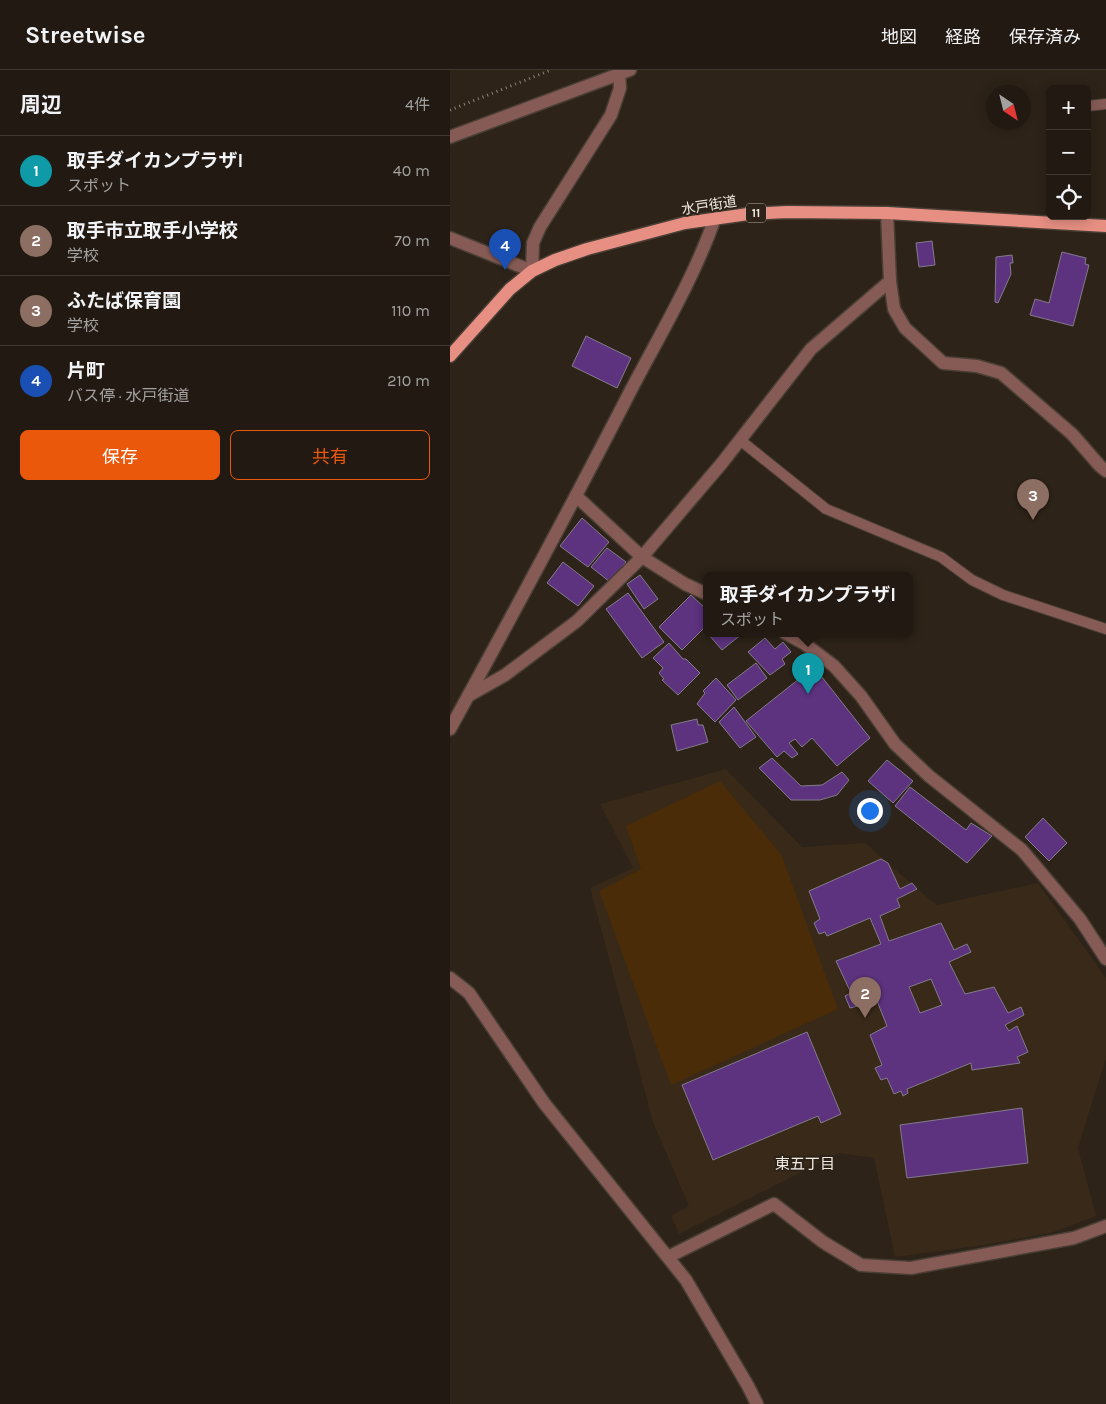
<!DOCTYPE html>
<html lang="ja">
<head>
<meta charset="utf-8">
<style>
  :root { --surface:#221a12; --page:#2e2720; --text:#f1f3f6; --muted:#a2a19f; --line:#3f3832; --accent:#ea580c }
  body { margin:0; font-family:Karla,"Noto Sans JP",sans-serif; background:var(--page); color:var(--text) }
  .controls { position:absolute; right:15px; top:15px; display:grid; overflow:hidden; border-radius:8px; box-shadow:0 2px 12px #0003 }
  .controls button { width:45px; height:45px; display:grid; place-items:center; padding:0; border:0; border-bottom:1px solid var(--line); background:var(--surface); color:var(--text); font:25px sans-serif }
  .compass { position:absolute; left:536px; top:15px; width:45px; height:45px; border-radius:50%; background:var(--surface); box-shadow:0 2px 12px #0003; rotate:145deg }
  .you { position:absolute; left:419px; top:740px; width:18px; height:18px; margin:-12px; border:4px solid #fff; border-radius:50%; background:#1a73e8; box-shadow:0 0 0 8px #1a73e833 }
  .badge { display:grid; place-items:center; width:32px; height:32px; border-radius:50%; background:var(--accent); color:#fff; font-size:16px; font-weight:700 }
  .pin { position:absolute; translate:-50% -41px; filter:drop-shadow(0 1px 2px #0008) }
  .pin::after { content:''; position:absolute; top:26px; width:18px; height:15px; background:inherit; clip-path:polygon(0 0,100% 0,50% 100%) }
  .popup { position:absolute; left:253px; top:502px; width:210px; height:65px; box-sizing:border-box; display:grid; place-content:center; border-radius:8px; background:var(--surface); filter:drop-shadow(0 1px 4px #0005); font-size:16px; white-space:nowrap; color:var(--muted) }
  .popup b { font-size:19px; color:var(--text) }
  .popup::after { content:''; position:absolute; left:50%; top:100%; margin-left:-10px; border:10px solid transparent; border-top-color:var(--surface) }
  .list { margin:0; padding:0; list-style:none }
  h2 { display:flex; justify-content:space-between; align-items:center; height:65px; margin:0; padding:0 20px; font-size:21px }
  h2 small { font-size:16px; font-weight:400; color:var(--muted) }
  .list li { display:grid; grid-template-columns:32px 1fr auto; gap:15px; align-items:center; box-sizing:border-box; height:70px; padding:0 20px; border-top:1px solid var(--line) }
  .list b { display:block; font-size:19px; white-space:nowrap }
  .list p { margin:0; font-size:16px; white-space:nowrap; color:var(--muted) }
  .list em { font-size:16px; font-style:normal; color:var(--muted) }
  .actions { display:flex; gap:10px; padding:15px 20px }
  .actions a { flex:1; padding:11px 0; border:1px solid var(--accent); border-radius:8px; text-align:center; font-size:18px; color:var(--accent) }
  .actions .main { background:var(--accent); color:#fff }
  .icon { flex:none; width:28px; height:28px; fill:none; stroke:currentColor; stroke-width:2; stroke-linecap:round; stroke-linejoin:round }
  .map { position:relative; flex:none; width:656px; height:1334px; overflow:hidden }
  header { display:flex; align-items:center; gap:30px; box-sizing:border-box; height:70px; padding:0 25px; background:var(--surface); border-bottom:1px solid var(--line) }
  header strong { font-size:24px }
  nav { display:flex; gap:28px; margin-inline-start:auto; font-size:18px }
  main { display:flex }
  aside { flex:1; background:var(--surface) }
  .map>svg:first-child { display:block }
</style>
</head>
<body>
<header>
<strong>Streetwise</strong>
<nav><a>地図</a><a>経路</a><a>保存済み</a></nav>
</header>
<main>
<aside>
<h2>周辺<small>4件</small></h2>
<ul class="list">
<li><span class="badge" style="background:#0f9aa8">1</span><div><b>取手ダイカンプラザI</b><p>スポット</p></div><em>40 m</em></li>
<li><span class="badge" style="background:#8d6e63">2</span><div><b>取手市立取手小学校</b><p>学校</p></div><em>70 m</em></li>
<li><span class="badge" style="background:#8d6e63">3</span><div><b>ふたば保育園</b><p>学校</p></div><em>110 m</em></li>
<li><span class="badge" style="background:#1a4fb4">4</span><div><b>片町</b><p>バス停 · 水戸街道</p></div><em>210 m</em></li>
</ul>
<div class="actions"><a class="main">保存</a><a>共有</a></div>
</aside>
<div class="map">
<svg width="656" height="1334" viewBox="0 0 656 1334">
  <rect width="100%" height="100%" fill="#2d2318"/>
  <!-- built -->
  <polygon fill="#382919" points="276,699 352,777 415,773 486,835 588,813 656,908 656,988 628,1078 646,1146 601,1163 535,1175 445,1187 424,1088 389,1083 229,1164 221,1146 239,1136 203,1052 140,818 183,798 150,734"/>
  <!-- green -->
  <polygon fill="#4a2d08" points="270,711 331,784 388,939 221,1015 149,821 191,799 176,756"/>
  <!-- building -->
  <g fill="#5d327f" stroke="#837c8b" fill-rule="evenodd">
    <polygon points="482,171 485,195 469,197 466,173"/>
    <polygon points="612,182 636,188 635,194 639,195 623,256 580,245 585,229 599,233"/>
    <polygon points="562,185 563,193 560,193 561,204 548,233 545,232 546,187"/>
    <polygon points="136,266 181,288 167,318 122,296"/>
    <polygon points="132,448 159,472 138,497 110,476"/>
    <polygon points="157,478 176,492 160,512 141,497"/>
    <polygon points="113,492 144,516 128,536 97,513"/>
    <polygon points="190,505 208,529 194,539 177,514"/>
    <polygon points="178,523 214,572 192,588 156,539"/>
    <polygon points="241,525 257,540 257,555 232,580 209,557"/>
    <polygon points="262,563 293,563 272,580 259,565"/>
    <polygon points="315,568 325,579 333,572 341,582 332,589 335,594 320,605 298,582"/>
    <polygon points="219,573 233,589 236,589 250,603 228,625 212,610 214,609 209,603 213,598 203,588"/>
    <polygon points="306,593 317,608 288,630 277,615"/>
    <polygon points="364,597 420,668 387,696 362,668 352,677 345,669 339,673 348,684 342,688 334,681 327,687 296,651"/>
    <polygon points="266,608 286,630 265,652 247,634 255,623 253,621"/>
    <polygon points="284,637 306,667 290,678 269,652"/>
    <polygon points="247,649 248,655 253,655 258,672 227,681 221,655"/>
    <polygon points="322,688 351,716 372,715 392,702 399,710 387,725 370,730 341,730 309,698"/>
    <polygon points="437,690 463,711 443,733 418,711"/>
    <polygon points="460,717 516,760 521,753 542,766 517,793 445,736"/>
    <polygon points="593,748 617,773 599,791 575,767"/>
    <path d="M431,789L438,793L450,819L462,813L467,819L447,829L450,837L430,846L439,871L491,853L504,880L517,874L521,882L499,892L515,924L544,917L558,943L571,937L574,945L555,955L559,961L567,956L578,982L567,987L570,993L522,1000L521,993L457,1019L458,1023L453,1026L451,1021L444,1024L437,1008L431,1010L425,998L432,995L420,965L437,956L427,931L400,938L395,926L401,923L386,891L431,874L420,848L377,866L375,862L369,864L364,853L370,849L359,821ZM481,909L492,935L470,943L459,917Z"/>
    <polygon points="357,962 391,1044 371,1053 368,1046 263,1090 232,1015"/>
    <polygon points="572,1038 578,1093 457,1108 450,1055"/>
  </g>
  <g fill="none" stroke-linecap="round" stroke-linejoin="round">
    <!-- service casing -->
    <g stroke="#493f35" stroke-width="12">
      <g id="service">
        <polyline points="637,36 656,34"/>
        <polyline points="290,370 376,439 491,487 522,510 553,525 656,559"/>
      </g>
    </g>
    <!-- minor casing -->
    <g stroke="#493f35" stroke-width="15">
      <g id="minor">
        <polyline points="0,67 180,0"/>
        <polyline points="0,168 82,201 83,173 90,157 161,45 170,18 169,4"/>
        <polyline points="440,211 444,239 455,258 493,293 527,296 551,303 622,364 650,396 656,401"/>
        <polyline points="126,426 192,487 235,514 257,524"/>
        <polyline points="335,563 355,574 384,596 411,626 445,674 479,706 572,780 630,849 656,889"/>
        <polyline points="18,626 55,605 127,551 192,487 272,393 361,279 440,211 437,143"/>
        <path d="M0,659C62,546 123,433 182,318C211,263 245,206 265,148"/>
        <polyline points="0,908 19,923 94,1033 236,1210 298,1316 307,1334"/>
        <polyline points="218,1187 324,1134 373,1172 411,1195 461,1198 624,1168 656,1156"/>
      </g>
    </g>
    <!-- primary casing -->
    <g stroke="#493f35" stroke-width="15">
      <polyline id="primary" points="0,286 60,219 82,201 105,190 137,179 235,153 298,144 337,142 437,143 656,156"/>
    </g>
    <!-- path -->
    <polyline stroke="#8c837a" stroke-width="3" stroke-dasharray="1 4" stroke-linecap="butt" points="0,40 101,0"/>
    <!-- service -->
    <use href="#service" stroke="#865b55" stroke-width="10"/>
    <!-- minor -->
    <use href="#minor" stroke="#865b55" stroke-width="12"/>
    <!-- primary -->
    <use href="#primary" stroke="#e78f83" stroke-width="12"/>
  </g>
  <g text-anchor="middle" stroke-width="4" stroke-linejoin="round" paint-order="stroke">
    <!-- shield labels -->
    <rect fill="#2d2318" stroke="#b7afa7" stroke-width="1" x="296" y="133.5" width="20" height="19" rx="4"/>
    <g font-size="12" font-weight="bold" fill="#f2ebe4">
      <text x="306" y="147">11</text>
    </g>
    <!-- street labels -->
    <g font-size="14" fill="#f2ebe4" stroke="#2d2318">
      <text transform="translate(259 135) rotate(-9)" y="5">水戸街道</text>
    </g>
    <!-- neighbourhood labels -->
    <g font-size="15" fill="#f2ebe4" stroke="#2d2318">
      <text x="355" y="1099">東五丁目</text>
    </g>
  </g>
</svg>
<div class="controls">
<button>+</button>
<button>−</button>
<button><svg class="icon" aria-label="locate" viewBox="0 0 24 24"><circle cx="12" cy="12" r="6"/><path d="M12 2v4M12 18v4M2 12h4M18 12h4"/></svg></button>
</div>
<svg class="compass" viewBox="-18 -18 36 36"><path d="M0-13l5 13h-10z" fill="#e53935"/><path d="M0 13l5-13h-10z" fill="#a2a19f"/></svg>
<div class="you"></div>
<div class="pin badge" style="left:358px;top:624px;background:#0f9aa8">1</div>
<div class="popup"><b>取手ダイカンプラザI</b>スポット</div>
<div class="pin badge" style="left:415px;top:948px;background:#8d6e63">2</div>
<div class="pin badge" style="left:583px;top:450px;background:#8d6e63">3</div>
<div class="pin badge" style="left:55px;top:200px;background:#1a4fb4">4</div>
</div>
</main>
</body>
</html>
